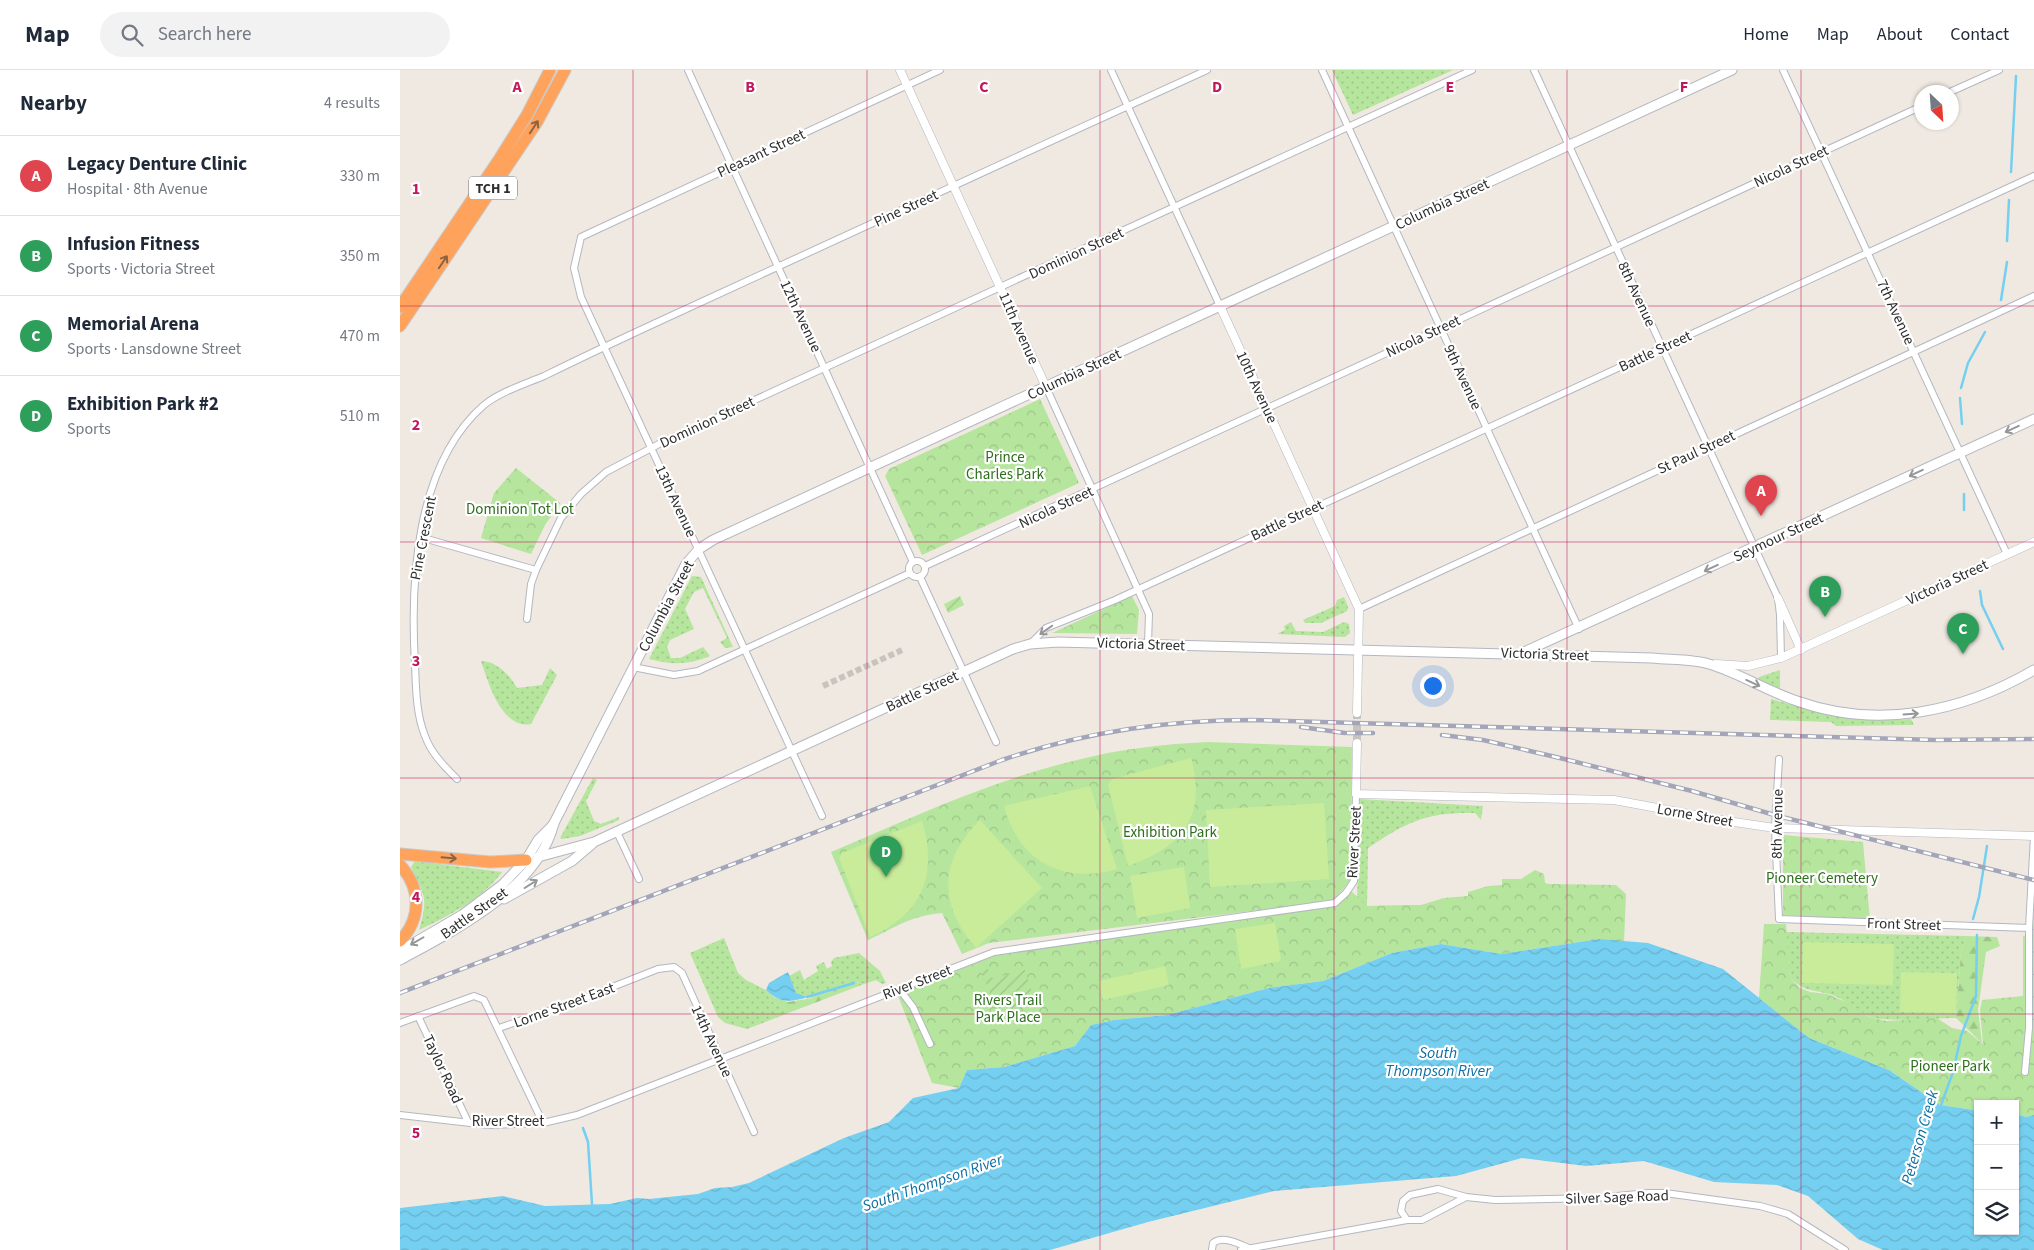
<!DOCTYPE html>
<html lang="en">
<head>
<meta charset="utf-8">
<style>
  :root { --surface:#fff; --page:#f2f2f3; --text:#1f2937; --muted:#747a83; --line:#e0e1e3; --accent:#db2777 }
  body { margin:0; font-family:"Source Sans 3",sans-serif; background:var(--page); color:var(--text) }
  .controls { position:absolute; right:15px; bottom:15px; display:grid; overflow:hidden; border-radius:0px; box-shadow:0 1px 4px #0004 }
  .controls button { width:45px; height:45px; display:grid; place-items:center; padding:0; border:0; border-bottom:1px solid var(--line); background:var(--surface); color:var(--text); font:25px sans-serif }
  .compass { position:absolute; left:1514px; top:15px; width:45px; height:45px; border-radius:50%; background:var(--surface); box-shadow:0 1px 4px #0004; rotate:155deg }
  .you { position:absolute; left:1032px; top:615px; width:18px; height:18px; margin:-12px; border:4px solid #fff; border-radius:50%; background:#1a73e8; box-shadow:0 0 0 8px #1a73e833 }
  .badge { display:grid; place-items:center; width:32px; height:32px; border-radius:50%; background:var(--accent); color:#fff; font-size:16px; font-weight:700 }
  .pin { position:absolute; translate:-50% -41px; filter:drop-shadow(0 1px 2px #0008) }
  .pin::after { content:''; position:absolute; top:26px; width:18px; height:15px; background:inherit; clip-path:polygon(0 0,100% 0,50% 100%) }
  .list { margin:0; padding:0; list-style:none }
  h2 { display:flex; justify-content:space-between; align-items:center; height:65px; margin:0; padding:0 20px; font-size:21px }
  h2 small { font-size:16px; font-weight:400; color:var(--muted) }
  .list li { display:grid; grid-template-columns:32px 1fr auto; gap:15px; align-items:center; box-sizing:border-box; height:80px; padding:0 20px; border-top:1px solid var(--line) }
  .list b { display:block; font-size:19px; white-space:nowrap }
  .list p { margin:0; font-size:16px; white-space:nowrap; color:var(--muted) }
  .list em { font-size:16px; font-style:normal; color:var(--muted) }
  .icon { flex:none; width:28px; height:28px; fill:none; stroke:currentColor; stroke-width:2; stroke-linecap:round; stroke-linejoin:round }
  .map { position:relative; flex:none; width:1634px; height:1180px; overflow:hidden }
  header { display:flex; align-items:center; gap:30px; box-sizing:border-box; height:70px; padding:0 25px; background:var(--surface); border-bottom:1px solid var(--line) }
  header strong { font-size:24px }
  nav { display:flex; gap:28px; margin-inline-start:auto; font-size:18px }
  .search { width:350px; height:45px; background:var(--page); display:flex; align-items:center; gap:12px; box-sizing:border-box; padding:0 18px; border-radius:28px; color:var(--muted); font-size:19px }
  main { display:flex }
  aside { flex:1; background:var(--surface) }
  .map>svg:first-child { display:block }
</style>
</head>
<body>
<header>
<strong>Map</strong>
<div class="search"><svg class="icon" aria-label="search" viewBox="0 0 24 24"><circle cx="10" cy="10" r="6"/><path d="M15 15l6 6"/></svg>Search here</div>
<nav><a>Home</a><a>Map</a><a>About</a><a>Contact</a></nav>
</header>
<main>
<aside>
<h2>Nearby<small>4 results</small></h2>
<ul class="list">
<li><span class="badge" style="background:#e0444e">A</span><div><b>Legacy Denture Clinic</b><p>Hospital · 8th Avenue</p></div><em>330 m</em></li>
<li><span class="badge" style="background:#2e9e5b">B</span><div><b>Infusion Fitness</b><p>Sports · Victoria Street</p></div><em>350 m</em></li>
<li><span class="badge" style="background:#2e9e5b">C</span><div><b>Memorial Arena</b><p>Sports · Lansdowne Street</p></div><em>470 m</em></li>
<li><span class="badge" style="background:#2e9e5b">D</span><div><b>Exhibition Park #2</b><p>Sports</p></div><em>510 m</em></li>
</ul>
</aside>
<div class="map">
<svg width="1634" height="1180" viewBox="0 0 1634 1180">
  <defs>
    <pattern id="grass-dots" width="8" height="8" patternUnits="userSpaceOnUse" patternTransform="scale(1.25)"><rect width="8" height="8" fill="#b6e59e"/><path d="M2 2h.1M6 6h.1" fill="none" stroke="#9dc588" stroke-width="1.8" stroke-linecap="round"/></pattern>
    <pattern id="forest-firs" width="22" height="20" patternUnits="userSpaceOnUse" patternTransform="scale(1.25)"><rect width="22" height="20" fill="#b6e59e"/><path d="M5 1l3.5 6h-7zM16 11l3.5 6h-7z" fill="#9dc588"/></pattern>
    <pattern id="park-crowns" width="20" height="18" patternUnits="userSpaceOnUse" patternTransform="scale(1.25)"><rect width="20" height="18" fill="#b6e59e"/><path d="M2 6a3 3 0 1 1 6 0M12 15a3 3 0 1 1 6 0" fill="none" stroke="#9dc588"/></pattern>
    <pattern id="garden-furrows" width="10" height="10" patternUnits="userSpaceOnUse" patternTransform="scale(1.25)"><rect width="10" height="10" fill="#b6e59e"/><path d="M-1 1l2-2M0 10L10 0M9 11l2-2" fill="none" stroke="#9dc588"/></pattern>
    <pattern id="water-waves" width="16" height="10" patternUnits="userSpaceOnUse" patternTransform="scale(1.25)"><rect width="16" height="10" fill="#75cff0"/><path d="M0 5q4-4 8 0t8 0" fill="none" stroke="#66b2ce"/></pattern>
  </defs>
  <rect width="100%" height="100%" fill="#efe9e1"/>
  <!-- grass -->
  <g fill="url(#grass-dots)">
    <polygon points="932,0 1053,0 953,45"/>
    <path d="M292,506L301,507L333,577L325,578L320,572L327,568L303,518L294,522L285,539L294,559L270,570L267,577L271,588H280L303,577L310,586C288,595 271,595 249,589Z"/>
    <polygon points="944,527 948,537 947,541 921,553 905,553 903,550 935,536 937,530"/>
    <polygon points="891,552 896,561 923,562 944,552 949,554 950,563 945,567 877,564 885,560 884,556"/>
    <path d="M81,591C96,591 110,605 117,618L142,615L150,598L157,605L131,654C102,660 88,612 81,591Z"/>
    <polygon points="1380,600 1380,618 1358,611 1359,607"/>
    <path d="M1371,629C1418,642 1462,652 1511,649L1514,655L1436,656L1431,652L1370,650Z"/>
    <polygon points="193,708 197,710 186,731 194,751 201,754 219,747 219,750 180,766 162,769 160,768"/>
    <path d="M960,729L1083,736L1081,750L1075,743C1027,742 1008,751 968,778L967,836L1021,835L992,866L957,830Z"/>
    <path d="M15,791L102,802C82,829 49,846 19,860C29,827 24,825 11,797Z"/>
    <path d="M1386,862L1566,866L1561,882L1556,948C1537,948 1482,953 1468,946C1454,939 1445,929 1429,924C1411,919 1406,922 1391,909Z"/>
    <polygon points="324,868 338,903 346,910 366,920 371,931 391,942 347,959 325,953 318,947 290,883"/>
    <polygon points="459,883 480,901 486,913 482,914 476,910 464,914 456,912 413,928 396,924 389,906 400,900 404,910 418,901 416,896 424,892 427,899 432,896 431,892 434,888"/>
  </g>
  <!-- forest -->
  <g fill="url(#forest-firs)">
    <polygon points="1566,866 1597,867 1600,876 1586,882 1578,940 1582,973 1556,948 1561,882"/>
    <polygon points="456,912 464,914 391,942 371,931 366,920 374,927 388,932 413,928"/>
  </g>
  <!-- park -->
  <g fill="url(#park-crowns)">
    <polygon points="640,329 679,413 522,485 485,406 489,399"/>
    <polygon points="116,398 160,433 145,455 131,484 81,468 94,423"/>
    <polygon points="732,526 739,540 737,564 652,563"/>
    <path d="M808,672L952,677L951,810L933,831L589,873L562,884L542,843C509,846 497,857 468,870L431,782C511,748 592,710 677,690C720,679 764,674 808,672Z"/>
    <polygon points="1383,765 1463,772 1470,850 1383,845"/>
    <polygon points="1135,800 1144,804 1145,813 1149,814 1216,815 1226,824 1224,872 1199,869 1101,884 1041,874 992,883 923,911 869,918 767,945 714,950 691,955 675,976 604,997 567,1000 559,1018 532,1013 497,923 594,884 936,835 951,821 967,836 1021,835 1044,828 1068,826 1068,822 1088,816 1102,815 1102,809 1121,809"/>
    <polygon points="1634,831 1634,1045 1626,1047 1615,1044 1615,1034 1602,1034 1599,1031 1578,1034 1578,1038 1574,1040 1540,1035 1489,1000 1409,968 1359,928 1364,854 1386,854 1391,909 1400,918 1410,922 1427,924 1451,934 1469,947 1486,951 1537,948 1552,958 1567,961 1583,974 1580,940 1582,930 1623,926 1623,866 1633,865"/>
  </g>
  <!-- garden -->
  <g fill="url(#garden-furrows)">
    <polygon points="560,526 564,535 548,543 544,534"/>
    <polygon points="588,899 592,908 625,900 635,932 608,941 606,936 596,939 581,901"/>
  </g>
  <!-- pitch -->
  <g fill="#c9ec9a">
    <path d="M791,688C807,746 783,777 728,796L708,715L712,709Z"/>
    <path d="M690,716L717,799C664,815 618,791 604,736Z"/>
    <polygon points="924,733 929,809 810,817 806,740"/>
    <path d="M580,750L642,818L576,878C538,835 539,790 580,750Z"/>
    <path d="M522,751C538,804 523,844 470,867L439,788L442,783Z"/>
    <polygon points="784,797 790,838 737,848 730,806"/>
    <polygon points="875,853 881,891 841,899 835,859"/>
    <polygon points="1403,872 1494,874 1493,915 1402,913"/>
    <polygon points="765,896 769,915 703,930 699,911"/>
    <polygon points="1501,902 1557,903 1556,943 1500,942"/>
  </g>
  <!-- water -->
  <g fill="url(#water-waves)">
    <polygon points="1199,869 1248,873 1323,899 1409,968 1489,1000 1540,1035 1574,1040 1578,1038 1578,1161 1615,1161 1615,1044 1626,1047 1634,1045 1634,1180 1483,1180 1458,1169 1408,1126 1377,1115 1314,1112 1244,1091 1186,1096 1122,1088 1056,1106 874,1121 748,1152 650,1180 0,1180 0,1138 103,1126 145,1136 210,1134 237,1128 249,1129 298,1124 315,1118 332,1117 349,1113 444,1068 489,1052 513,1028 559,1018 567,1000 604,997 675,976 691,955 714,950 767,945 869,918 923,911 992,883 1041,874 1101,884"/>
    <path d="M388,902L396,923L407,927C389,933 380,933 366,920L369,913Z"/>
  </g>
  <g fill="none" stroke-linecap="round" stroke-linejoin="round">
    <!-- stream -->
    <g stroke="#75cff0" stroke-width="2.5">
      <polyline points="1611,102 1616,6"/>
      <polyline points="1607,171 1609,130"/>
      <polyline points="1601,230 1607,192"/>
      <polyline points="1561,318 1568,293 1585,262"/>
      <polyline points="1560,328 1562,354"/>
      <polyline points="1564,424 1564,440"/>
      <polyline points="1580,521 1582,535 1603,579"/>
      <polyline points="1573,849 1579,827 1587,776"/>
      <polyline points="407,927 454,913"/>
      <polyline points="1540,1038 1553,1002 1561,966 1576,926 1577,865"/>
      <polyline points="183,1058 188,1072 192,1134"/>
    </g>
    <!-- minor-tunnel -->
    <polyline stroke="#c8c4bd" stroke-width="6" stroke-dasharray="6 3" stroke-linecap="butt" points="423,616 502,580"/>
    <!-- tertiary-tunnel -->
    <polyline stroke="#c8c4bd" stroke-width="8" stroke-dasharray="8 4" stroke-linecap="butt" points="957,673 957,643"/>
    <!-- minor casing -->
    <g stroke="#b4b7c1" stroke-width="8">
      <g id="minor">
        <polyline points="288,0 513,492"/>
        <polyline points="711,0 820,236"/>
        <polyline points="922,0 1179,559"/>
        <polyline points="1134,0 1378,528 1380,545 1381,588"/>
        <polyline points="1383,0 1607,484"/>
        <polyline points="1550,22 1599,0"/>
        <polyline points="646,317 749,544 748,574"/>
        <polyline points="20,467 136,500"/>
        <circle cx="517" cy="499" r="8"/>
        <polyline points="525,496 1522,36"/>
        <polyline points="520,507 596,672"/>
        <polyline points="959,539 1634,226"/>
        <polyline points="127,549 131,514 136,500 161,448 181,424 206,402 259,374 1072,0"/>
        <polyline points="630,574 646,558 715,530 1634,106"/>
        <polyline points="233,597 274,605 298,601 510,503"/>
        <polyline points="1379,689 1375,758 1379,849 1629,858"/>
        <path d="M57,709C44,696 31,683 25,666C16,644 16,618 15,594C10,510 16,394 84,335C100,322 125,314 144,306C191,283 238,261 286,239C460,159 633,79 807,0"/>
        <polyline points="422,746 181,227 174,198 181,167 540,0"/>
        <polyline points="217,762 239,809"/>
        <polyline points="500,920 513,937 530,974"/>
        <polyline points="18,946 68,1052"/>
        <polyline points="0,953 74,926 84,930 143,1053"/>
        <polyline points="99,958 177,931 258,899 274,897 282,903 354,1062"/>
        <polyline points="1625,1002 1629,958 1629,858 1634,766"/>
        <polyline points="0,1045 88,1055 143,1053 177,1045 594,882 935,833 946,823 954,811 956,724"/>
        <polyline points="1066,1127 1022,1150 1007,1150 1001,1141 1003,1131 1010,1125 1038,1119 1066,1127 1095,1130 1197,1128 1248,1123 1265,1123 1360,1136 1388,1144 1445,1180"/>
        <path d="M812,1180L813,1173C823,1165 839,1174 849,1178"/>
        <polyline points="841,1180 1007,1150"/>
      </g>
    </g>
    <!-- tertiary casing -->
    <g stroke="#b4b7c1" stroke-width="9">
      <g id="tertiary">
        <polyline points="500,0 646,317"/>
        <polyline points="820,236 959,539 957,643"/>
        <polyline points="1378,528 1401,580"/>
        <polyline points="1316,594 1348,596 1381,588 1634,472"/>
        <polyline points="957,673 956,724 1214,730 1327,751 1375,758 1634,766"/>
      </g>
    </g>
    <!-- secondary casing -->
    <g stroke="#b4b7c1" stroke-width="11">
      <g id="secondary">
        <polyline points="1124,582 1634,349"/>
        <path d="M138,787L194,772L613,579L630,574L658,572L1252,588C1270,590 1292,589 1309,594C1339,603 1367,621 1397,631C1478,660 1562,642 1634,600"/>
        <polyline points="104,829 172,791 192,774"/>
        <polyline points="0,881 62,845 102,815 126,790 138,770 154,754"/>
        <path d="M0,890C55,860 138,819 154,753L286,494L299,479L313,470L1332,0"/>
      </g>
    </g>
    <!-- motorway casing -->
    <g stroke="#c9c9c9" stroke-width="13">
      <g id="motorway">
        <polyline points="0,237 100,88 127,45 150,0"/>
        <polyline points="0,256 137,52 165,0"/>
        <polyline points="0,784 90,792 126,790"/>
        <path d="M0,795C21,818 22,848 0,871"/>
      </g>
    </g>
    <!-- minor -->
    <use href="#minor" stroke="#fff" stroke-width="6"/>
    <!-- tertiary -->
    <use href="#tertiary" stroke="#fff" stroke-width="8"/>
    <!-- secondary -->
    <use href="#secondary" stroke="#fff" stroke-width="9"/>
    <!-- motorway -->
    <use href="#motorway" stroke="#ffa35c" stroke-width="11"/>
    <!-- rail casing -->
    <g stroke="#a3a6b8" stroke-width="4.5">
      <g id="rail">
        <polyline points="901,657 945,663"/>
        <polyline points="947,663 973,663"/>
        <polyline points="1042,665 1083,670 1160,688 1292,721 1378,746 1634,810"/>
        <path d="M0,923L602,690C684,662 765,650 852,650L1535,670L1634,669"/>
      </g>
    </g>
    <!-- rail -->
    <use href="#rail" stroke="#fff" stroke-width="2.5" stroke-dasharray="8" stroke-linecap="butt"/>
  </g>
  <!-- one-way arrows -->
  <defs><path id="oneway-shaft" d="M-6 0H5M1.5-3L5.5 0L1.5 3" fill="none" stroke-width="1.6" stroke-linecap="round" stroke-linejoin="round" transform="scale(1.25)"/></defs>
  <g stroke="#8c6343">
    <use href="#oneway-shaft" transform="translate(134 57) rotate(-57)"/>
    <use href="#oneway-shaft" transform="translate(43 192) rotate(-56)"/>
    <use href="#oneway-shaft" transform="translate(49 788) rotate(5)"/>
  </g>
  <g stroke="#969696">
    <use href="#oneway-shaft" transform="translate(1612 359) rotate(155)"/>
    <use href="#oneway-shaft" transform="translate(1516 403) rotate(155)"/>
    <use href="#oneway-shaft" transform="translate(1311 498) rotate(155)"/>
    <use href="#oneway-shaft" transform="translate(646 560) rotate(145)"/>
    <use href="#oneway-shaft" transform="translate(1353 613) rotate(24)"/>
    <use href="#oneway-shaft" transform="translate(1511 644) rotate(-4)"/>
    <use href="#oneway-shaft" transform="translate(131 814) rotate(-32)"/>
    <use href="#oneway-shaft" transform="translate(17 871) rotate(150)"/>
  </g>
  <!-- grid -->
  <path fill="none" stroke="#c2185b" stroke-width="1" stroke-opacity="0.55" d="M233,0V1180M467,0V1180M700,0V1180M934,0V1180M1167,0V1180M1401,0V1180M0,236H1634M0,472H1634M0,708H1634M0,944H1634"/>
  <g text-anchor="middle" stroke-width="4.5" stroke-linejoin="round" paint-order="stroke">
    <!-- shield labels -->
    <rect fill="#fff" stroke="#6d6d6d" stroke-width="1" x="69" y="106.5" width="48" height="23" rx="4"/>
    <g font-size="14" font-weight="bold" fill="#2e2e2e">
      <text x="93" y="123">TCH 1</text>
    </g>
    <!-- street labels -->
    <g font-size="15" fill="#2e2e2e" stroke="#fff">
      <text transform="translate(361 83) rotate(-25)" y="5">Pleasant Street</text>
      <text transform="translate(1391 96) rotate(-25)" y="5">Nicola Street</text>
      <text transform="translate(1042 134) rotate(-25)" y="5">Columbia Street</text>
      <text transform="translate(506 138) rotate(-25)" y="5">Pine Street</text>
      <text transform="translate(676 183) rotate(-25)" y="5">Dominion Street</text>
      <text transform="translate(1237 224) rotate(65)" y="5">8th Avenue</text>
      <text transform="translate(1496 242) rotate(65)" y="5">7th Avenue</text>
      <text transform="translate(401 246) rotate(65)" y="5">12th Avenue</text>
      <text transform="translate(619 258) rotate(66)" y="5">11th Avenue</text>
      <text transform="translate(1023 266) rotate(-25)" y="5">Nicola Street</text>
      <text transform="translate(1255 281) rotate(-25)" y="5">Battle Street</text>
      <text transform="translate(674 304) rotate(-25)" y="5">Columbia Street</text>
      <text transform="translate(1063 307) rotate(65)" y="5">9th Avenue</text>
      <text transform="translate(857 317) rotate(65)" y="5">10th Avenue</text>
      <text transform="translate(307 352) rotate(-25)" y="5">Dominion Street</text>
      <text transform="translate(1296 382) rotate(-25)" y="5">St Paul Street</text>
      <text transform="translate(276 431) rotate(65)" y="5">13th Avenue</text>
      <text transform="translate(656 437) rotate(-25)" y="5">Nicola Street</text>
      <text transform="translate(887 450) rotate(-25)" y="5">Battle Street</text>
      <text transform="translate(1378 467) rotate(-25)" y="5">Seymour Street</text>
      <text transform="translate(23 468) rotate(-79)" y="5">Pine Crescent</text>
      <text transform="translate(1547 512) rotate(-25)" y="5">Victoria Street</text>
      <text transform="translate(266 536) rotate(-62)" y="5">Columbia Street</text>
      <text transform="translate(741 574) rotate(2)" y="5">Victoria Street</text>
      <text transform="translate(1145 584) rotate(2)" y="5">Victoria Street</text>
      <text transform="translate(522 621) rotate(-25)" y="5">Battle Street</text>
      <text transform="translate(1295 745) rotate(10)" y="5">Lorne Street</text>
      <text transform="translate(1377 754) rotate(-89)" y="5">8th Avenue</text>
      <text transform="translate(954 772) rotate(-87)" y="5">River Street</text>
      <text transform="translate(74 843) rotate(-35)" y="5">Battle Street</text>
      <text transform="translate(1504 854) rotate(2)" y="5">Front Street</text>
      <text transform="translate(517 912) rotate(-21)" y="5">River Street</text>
      <text transform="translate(164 935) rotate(-20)" y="5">Lorne Street East</text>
      <text transform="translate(312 971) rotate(65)" y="5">14th Avenue</text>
      <text transform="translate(43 999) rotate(65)" y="5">Taylor Road</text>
      <text x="108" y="1056">River Street</text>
      <text transform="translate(1217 1127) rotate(-2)" y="5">Silver Sage Road</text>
    </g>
    <!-- park labels -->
    <g font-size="15" fill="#2c6e1b" stroke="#fff">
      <text x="605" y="392">Prince<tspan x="605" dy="17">Charles Park</tspan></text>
      <text x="120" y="444">Dominion Tot Lot</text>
      <text x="770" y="767">Exhibition Park</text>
      <text x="1422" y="813">Pioneer Cemetery</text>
      <text x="608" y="935">Rivers Trail<tspan x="608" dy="17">Park Place</tspan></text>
      <text x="1550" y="1001">Pioneer Park</text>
    </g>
    <!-- water labels -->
    <g font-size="16" font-style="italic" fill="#0d6fa3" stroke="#fff">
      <text x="1038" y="988">South<tspan x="1038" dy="18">Thompson River</tspan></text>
      <text transform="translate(1519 1067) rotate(-74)" y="6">Peterson Creek</text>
      <text transform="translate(532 1112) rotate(-19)" y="6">South Thompson River</text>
    </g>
  </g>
  <g font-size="16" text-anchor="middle" font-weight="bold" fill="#c2185b" stroke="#fff" stroke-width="4.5" stroke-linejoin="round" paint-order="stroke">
    <text x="117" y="22">A</text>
    <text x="350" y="22">B</text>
    <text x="584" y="22">C</text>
    <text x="817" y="22">D</text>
    <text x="1050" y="22">E</text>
    <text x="1284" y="22">F</text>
    <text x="16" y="124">1</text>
    <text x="16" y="360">2</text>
    <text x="16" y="596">3</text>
    <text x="16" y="832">4</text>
    <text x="16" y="1068">5</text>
  </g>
</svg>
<div class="controls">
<button>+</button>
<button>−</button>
<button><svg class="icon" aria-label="layers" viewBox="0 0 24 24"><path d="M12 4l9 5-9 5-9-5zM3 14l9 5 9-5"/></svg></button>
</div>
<svg class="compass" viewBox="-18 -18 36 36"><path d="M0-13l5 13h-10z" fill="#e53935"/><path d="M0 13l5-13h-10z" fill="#747a83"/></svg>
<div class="you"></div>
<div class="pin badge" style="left:1361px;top:446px;background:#e0444e">A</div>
<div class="pin badge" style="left:1425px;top:547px;background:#2e9e5b">B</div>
<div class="pin badge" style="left:1563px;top:584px;background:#2e9e5b">C</div>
<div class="pin badge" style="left:486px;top:807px;background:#2e9e5b">D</div>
</div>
</main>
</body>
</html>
